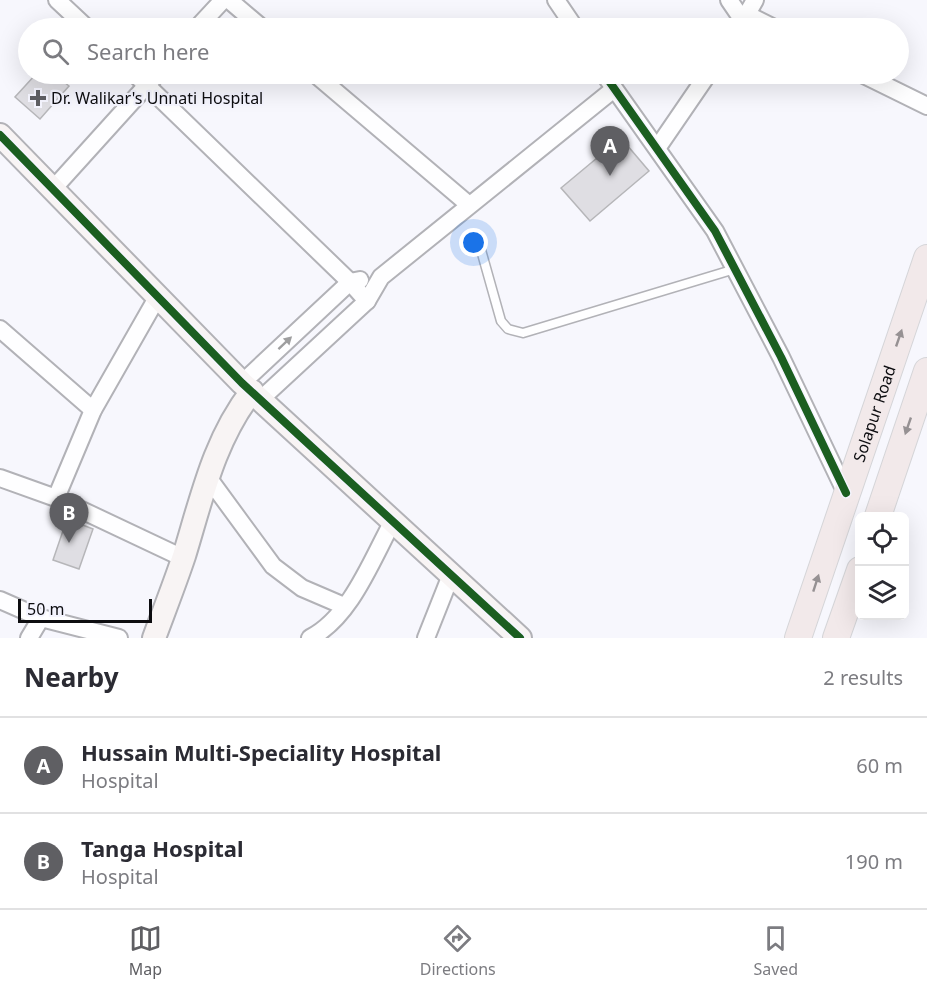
<!DOCTYPE html>
<html lang="en">
<head>
<meta charset="utf-8">
<style>
  :root { --surface:#fff; --page:#f2f2f3; --text:#2b2b33; --muted:#7c7c81; --line:#e1e1e2; --accent:#5f5f63 }
  body { margin:0; font-family:"Noto Sans",sans-serif; background:var(--page); color:var(--text) }
  .controls { position:absolute; right:18px; bottom:18px; display:grid; overflow:hidden; border-radius:9px; box-shadow:0 6px 24px #0002 }
  .controls button { width:54px; height:54px; display:grid; place-items:center; padding:0; border:0; border-bottom:2px solid var(--line); background:var(--surface); color:var(--text); font:30px sans-serif }
  .scale { position:absolute; left:18px; bottom:15px; width:134px; box-sizing:border-box; padding-left:6px; border:3px solid #0d0d10; border-top:0; font-size:16px; line-height:21px; white-space:nowrap; color:#0d0d10; -webkit-text-stroke:4px #f5f5ff; paint-order:stroke }
  .you { position:absolute; left:474px; top:243px; width:21px; height:21px; margin:-15px; border:4px solid #fff; border-radius:50%; background:#1a73e8; box-shadow:0 0 0 9px #1a73e833 }
  .badge { display:grid; place-items:center; width:39px; height:39px; border-radius:50%; background:var(--accent); color:#fff; font-size:20px; font-weight:700 }
  .pin { position:absolute; translate:-50% -50px; filter:drop-shadow(0 2px 3px #0008) }
  .pin::after { content:''; position:absolute; top:32px; width:21px; height:18px; background:inherit; clip-path:polygon(0 0,100% 0,50% 100%) }
  .list { margin:0; padding:0; list-style:none }
  h2 { display:flex; justify-content:space-between; align-items:center; height:78px; margin:0; padding:0 24px; font-size:26px }
  h2 small { font-size:20px; font-weight:400; color:var(--muted) }
  .list li { display:grid; grid-template-columns:39px 1fr auto; gap:18px; align-items:center; box-sizing:border-box; height:96px; padding:0 24px; border-top:2px solid var(--line) }
  .list b { display:block; font-size:22px; white-space:nowrap }
  .list p { margin:0; font-size:20px; white-space:nowrap; color:var(--muted) }
  .list em { font-size:20px; font-style:normal; color:var(--muted) }
  .icon { flex:none; width:33px; height:33px; fill:none; stroke:currentColor; stroke-width:2; stroke-linecap:round; stroke-linejoin:round }
  .map { position:relative; flex:none; width:927px; height:638px; overflow:hidden }
  .search { position:absolute; background:var(--surface); box-shadow:0 6px 24px #0002; left:18px; right:18px; top:18px; height:66px; display:flex; align-items:center; gap:15px; box-sizing:border-box; padding:0 21px; border-radius:33px; color:var(--muted); font-size:22px }
  .sheet { height:270px; background:var(--surface) }
  nav { display:flex; justify-content:space-around; align-items:center; box-sizing:border-box; height:84px; border-top:2px solid var(--line); background:var(--surface); font-size:16px; color:var(--muted) }
  nav a { display:grid; justify-items:center; gap:3px }
  nav .on { color:var(--accent) }
  .map>svg:first-child { display:block }
</style>
</head>
<body>
<div class="map">
<svg width="927" height="638" viewBox="0 0 927 638">
  <rect width="100%" height="100%" fill="#f7f7fd"/>
  <!-- building -->
  <g fill="#dfdee3" stroke="#b6b6b9" stroke-width="1.5">
    <polygon points="36,74 54,74 69,86 40,119 15,97"/>
    <polygon points="621,138 649,171 590,221 561,188"/>
    <polygon points="67,519 93,529 79,569 53,560"/>
  </g>
  <g fill="none" stroke-linecap="round" stroke-linejoin="round">
    <!-- lane casing -->
    <g stroke="#b2b2b7" stroke-width="11">
      <polyline id="lane" points="481,250 501,321 508,329 523,333 735,269"/>
    </g>
    <!-- street casing -->
    <g stroke="#b2b2b7" stroke-width="20">
      <g id="street">
        <polyline points="57,0 87,28"/>
        <polyline points="229,0 262,28"/>
        <polyline points="556,0 575,28"/>
        <polyline points="729,0 744,22"/>
        <polyline points="748,15 774,28"/>
        <polyline points="197,28 223,0"/>
        <polyline points="739,28 755,0"/>
        <polyline points="135,74 350,282 367,301"/>
        <polyline points="315,74 468,204"/>
        <polyline points="604,74 715,231 781,357 846,493"/>
        <polyline points="862,74 927,106"/>
        <polyline points="658,147 708,74"/>
        <polyline points="53,189 157,74"/>
        <polyline points="0,329 93,410"/>
        <polyline points="242,383 350,282 360,280"/>
        <polyline points="261,399 367,301 381,277 614,89"/>
        <polyline points="207,476 273,566 302,588 344,606"/>
        <polyline points="0,478 56,498 183,558"/>
        <polyline points="56,498 93,410 158,296"/>
        <polyline points="0,600 41,618 119,638"/>
        <polyline points="29,638 41,618"/>
        <path d="M310,638C351,617 372,559 393,521"/>
        <polyline points="426,638 451,575"/>
      </g>
    </g>
    <!-- secondary casing -->
    <g stroke="#b2b2b7" stroke-width="26">
      <g id="secondary">
        <polyline points="0,135 242,383 520,638"/>
        <path d="M154,638C164,611 175,583 184,556C202,497 214,440 252,391"/>
      </g>
    </g>
    <!-- primary casing -->
    <g stroke="#d5d5d8" stroke-width="28">
      <g id="primary">
        <polyline points="878,516 927,371"/>
        <path id="s1" d="M798,638L927,258"/>
        <polyline points="836,638 860,570"/>
      </g>
    </g>
    <!-- lane -->
    <use href="#lane" stroke="#fefeff" stroke-width="8"/>
    <!-- street -->
    <use href="#street" stroke="#fefeff" stroke-width="16"/>
    <!-- secondary -->
    <use href="#secondary" stroke="#f8f4f4" stroke-width="22"/>
    <!-- primary -->
    <use href="#primary" stroke="#f2e9ea" stroke-width="26"/>
    <!-- cycleway casing -->
    <g stroke="#f5f5ff" stroke-width="11">
      <g id="cycleway">
        <polyline points="604,74 715,231 781,357 846,493"/>
        <polyline points="0,135 242,383 520,638"/>
      </g>
    </g>
    <!-- cycleway -->
    <use href="#cycleway" stroke="#1b5e20" stroke-width="8"/>
  </g>
  <!-- one-way arrows -->
  <defs><path id="oneway-solid" d="M-6-.8H1V-3.2L6.5 0L1 3.2V.8H-6Z" transform="scale(1.5)"/></defs>
  <g fill="#969193">
    <use href="#oneway-solid" transform="translate(899 338) rotate(-71)"/>
    <use href="#oneway-solid" transform="translate(908 426) rotate(109)"/>
    <use href="#oneway-solid" transform="translate(816 583) rotate(-72)"/>
  </g>
  <use fill="#9e9e9f" href="#oneway-solid" transform="translate(285 343) rotate(-43)"/>
  <!-- markers -->
  <path fill="#5f5f63" stroke="#f5f5ff" stroke-width="2" d="M35 89h6v6h6v6h-6v6h-6v-6h-6v-6h6z"/>
  <g text-anchor="middle" stroke-width="4.5" stroke-linejoin="round" paint-order="stroke">
    <!-- poi labels -->
    <g font-size="16" fill="#0d0d10" stroke="#f5f5ff" text-anchor="start">
      <text x="51" y="104">Dr. Walikar's Unnati Hospital</text>
    </g>
    <!-- street labels -->
    <g font-size="16" fill="#0d0d10" stroke="#f5f5ff">
      <text dy="6" stroke="none"><textPath href="#s1" startOffset="237">Solapur Road</textPath></text>
    </g>
  </g>
</svg>
<div class="controls">
<button><svg class="icon" aria-label="locate" viewBox="0 0 24 24"><circle cx="12" cy="12" r="6"/><path d="M12 2v4M12 18v4M2 12h4M18 12h4"/></svg></button>
<button><svg class="icon" aria-label="layers" viewBox="0 0 24 24"><path d="M12 4l9 5-9 5-9-5zM3 14l9 5 9-5"/></svg></button>
</div>
<div class="scale">50 m</div>
<div class="you"></div>
<div class="pin badge" style="left:610px;top:176px">A</div>
<div class="pin badge" style="left:69px;top:543px">B</div>
<div class="search"><svg class="icon" aria-label="search" viewBox="0 0 24 24"><circle cx="10" cy="10" r="6"/><path d="M15 15l6 6"/></svg>Search here</div>
</div>
<section class="sheet">
<h2>Nearby<small>2 results</small></h2>
<ul class="list">
<li><span class="badge">A</span><div><b>Hussain Multi-Speciality Hospital</b><p>Hospital</p></div><em>60 m</em></li>
<li><span class="badge">B</span><div><b>Tanga Hospital</b><p>Hospital</p></div><em>190 m</em></li>
</ul>
</section>
<nav>
<a class="on"><svg class="icon" aria-label="map" viewBox="0 0 24 24"><path d="M3 6l6-2 6 2 6-2v14l-6 2-6-2-6 2zM9 4v14M15 6v14"/></svg>Map</a>
<a><svg class="icon" aria-label="directions" viewBox="0 0 24 24"><path d="M12 3l9 9-9 9-9-9zM9 14v-3h6M13 9l2 2-2 2"/></svg>Directions</a>
<a><svg class="icon" aria-label="saved" viewBox="0 0 24 24"><path d="M7 4h10v16l-5-4-5 4z"/></svg>Saved</a>
</nav>
</body>
</html>
